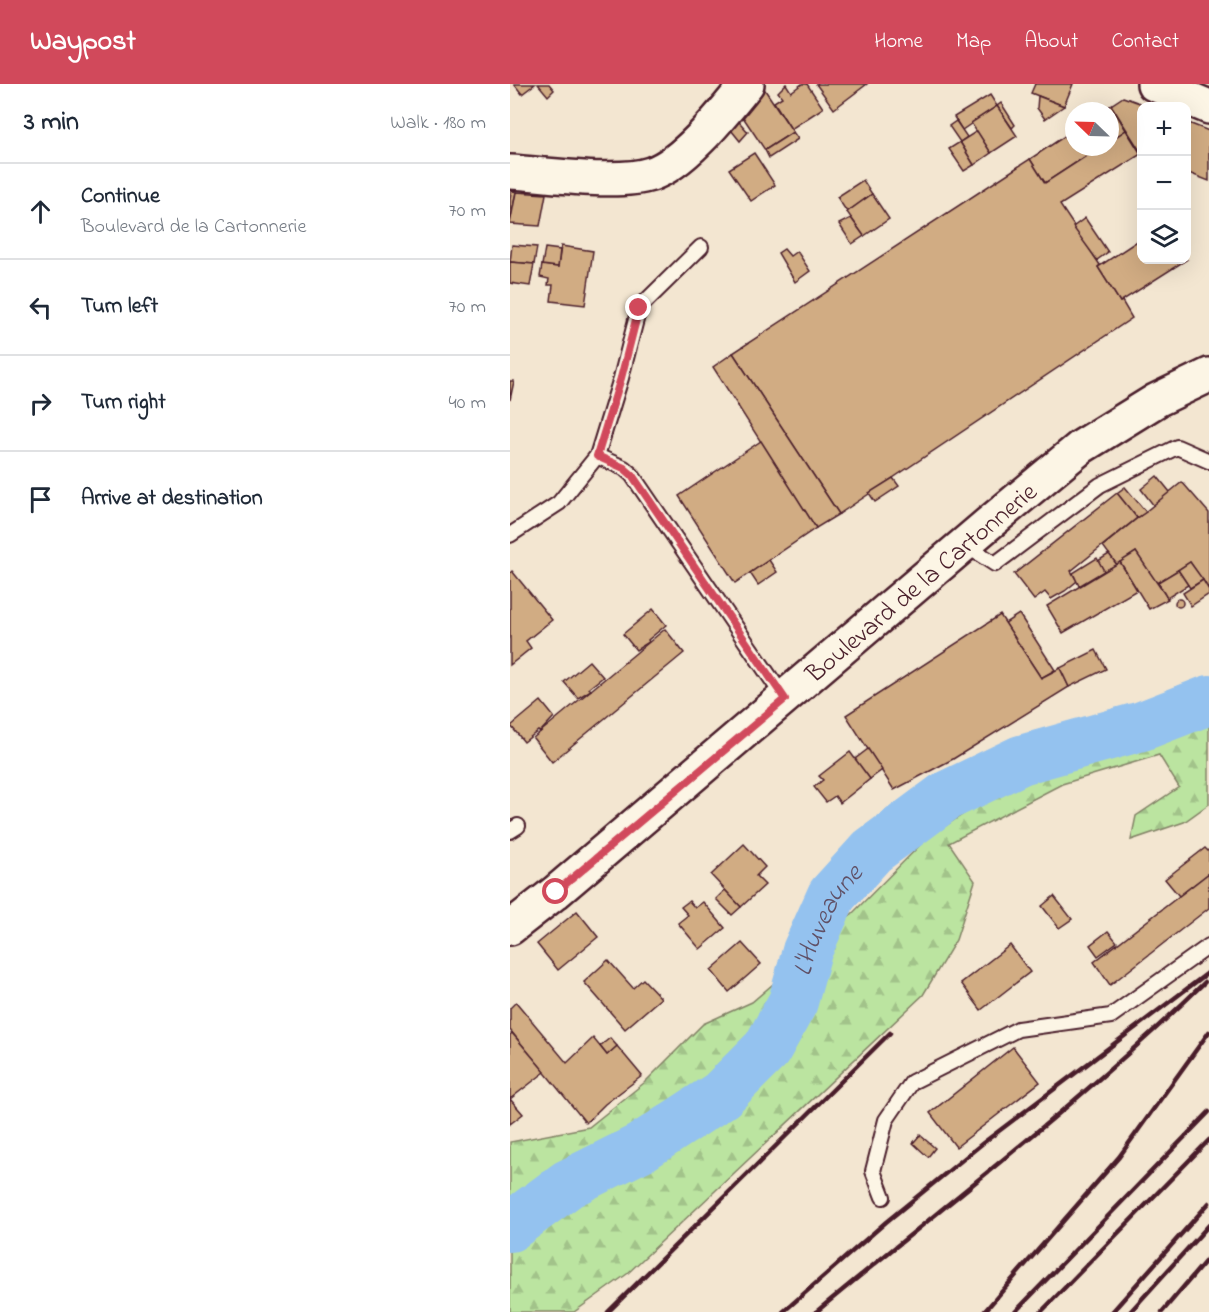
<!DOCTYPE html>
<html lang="en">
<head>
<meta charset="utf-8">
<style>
  :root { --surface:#fff; --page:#f6f6f7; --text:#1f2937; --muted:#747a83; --line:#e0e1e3; --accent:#d1495b }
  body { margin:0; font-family:"Indie Flower",sans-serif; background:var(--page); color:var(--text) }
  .controls { position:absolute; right:18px; top:18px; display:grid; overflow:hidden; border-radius:12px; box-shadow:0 6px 24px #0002 }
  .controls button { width:54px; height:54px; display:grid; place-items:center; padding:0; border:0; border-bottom:2px solid var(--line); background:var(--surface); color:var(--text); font:30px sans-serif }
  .compass { position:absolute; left:555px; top:18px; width:54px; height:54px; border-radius:50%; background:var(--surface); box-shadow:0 6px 24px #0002; rotate:293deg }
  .stop { position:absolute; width:18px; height:18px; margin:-14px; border:4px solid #d1495b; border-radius:50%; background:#fff }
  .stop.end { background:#d1495b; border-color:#fff; box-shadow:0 2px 6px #0008 }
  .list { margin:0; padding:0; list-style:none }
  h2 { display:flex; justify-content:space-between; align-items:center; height:78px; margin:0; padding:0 24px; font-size:26px }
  h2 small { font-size:20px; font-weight:400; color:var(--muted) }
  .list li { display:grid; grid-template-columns:39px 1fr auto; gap:18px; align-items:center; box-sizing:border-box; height:96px; padding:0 24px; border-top:2px solid var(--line) }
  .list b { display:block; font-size:22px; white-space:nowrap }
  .list p { margin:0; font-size:20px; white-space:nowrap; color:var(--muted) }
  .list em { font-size:20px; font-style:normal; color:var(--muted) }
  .icon { flex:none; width:33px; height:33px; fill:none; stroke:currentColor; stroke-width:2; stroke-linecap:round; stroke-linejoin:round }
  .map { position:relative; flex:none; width:699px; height:1228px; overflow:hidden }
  header { display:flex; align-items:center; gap:36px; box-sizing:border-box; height:84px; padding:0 30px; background:var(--accent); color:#fff }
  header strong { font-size:28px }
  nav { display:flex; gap:33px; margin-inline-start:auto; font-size:21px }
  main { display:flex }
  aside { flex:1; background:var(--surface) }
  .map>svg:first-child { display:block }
</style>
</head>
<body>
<header>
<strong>Waypost</strong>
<nav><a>Home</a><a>Map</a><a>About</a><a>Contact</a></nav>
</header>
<main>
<aside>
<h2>3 min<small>Walk · 180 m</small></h2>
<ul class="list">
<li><svg class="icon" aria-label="ahead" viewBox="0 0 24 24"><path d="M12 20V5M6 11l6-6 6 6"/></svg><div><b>Continue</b><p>Boulevard de la Cartonnerie</p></div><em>70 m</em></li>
<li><svg class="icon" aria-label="left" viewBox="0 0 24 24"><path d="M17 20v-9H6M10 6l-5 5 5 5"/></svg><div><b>Turn left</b></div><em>70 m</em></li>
<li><svg class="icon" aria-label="right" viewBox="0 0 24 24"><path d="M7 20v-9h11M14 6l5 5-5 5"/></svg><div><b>Turn right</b></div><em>40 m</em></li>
<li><svg class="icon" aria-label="arrive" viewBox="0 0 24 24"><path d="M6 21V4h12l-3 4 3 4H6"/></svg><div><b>Arrive at destination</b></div></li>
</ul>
</aside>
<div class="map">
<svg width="699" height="1228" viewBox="0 0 699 1228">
  <defs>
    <pattern id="forest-firs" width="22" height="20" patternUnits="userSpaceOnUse" patternTransform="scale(1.5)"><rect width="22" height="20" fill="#bbe4a0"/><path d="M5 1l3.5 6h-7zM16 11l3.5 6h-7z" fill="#a2c38a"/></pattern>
  </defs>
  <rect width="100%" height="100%" fill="#f3e6d1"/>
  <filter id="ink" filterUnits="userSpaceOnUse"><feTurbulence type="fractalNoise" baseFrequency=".0167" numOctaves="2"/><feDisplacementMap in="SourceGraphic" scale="12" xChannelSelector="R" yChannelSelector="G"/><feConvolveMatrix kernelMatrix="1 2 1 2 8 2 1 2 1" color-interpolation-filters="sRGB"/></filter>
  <g filter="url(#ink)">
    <!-- forest -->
    <polygon fill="url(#forest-firs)" stroke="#828266" stroke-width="1.5" points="699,611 699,720 674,738 621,756 626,732 669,703 649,671 552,700 439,759 465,797 446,856 413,911 117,1190 64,1228 0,1228 0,1058 79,1043 134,999 193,940 242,918 325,847 417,754 529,680 642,650"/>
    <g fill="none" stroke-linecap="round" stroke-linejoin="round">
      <!-- river -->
      <path stroke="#94c2ef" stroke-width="50" id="s1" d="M0,1143L58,1100L132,1063L211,1011L257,965L283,918L297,867L322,811L362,767L436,712L511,676L632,642L699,616"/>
    </g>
    <!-- building -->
    <g fill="#d1ac83" stroke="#4a1f2b" stroke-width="1.5">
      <polygon points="4,0 25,0 12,10"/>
      <polygon points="28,0 39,0 44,6 38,12"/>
      <polygon points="276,0 281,8 292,0 297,0 313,24 281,45 264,18 272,13 268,8"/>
      <polygon points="306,0 357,0 324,25"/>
      <polygon points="525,0 563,0 554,22 521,9"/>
      <polygon points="253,3 283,48 255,66 229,27"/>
      <polygon points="480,11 487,22 452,46 444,33"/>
      <polygon points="528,12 554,22 535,35 527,24"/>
      <polygon points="613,13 638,22 632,22 632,70 601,21"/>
      <polygon points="491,19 505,41 502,44 487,22"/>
      <polygon points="601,21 616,46 600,57 600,27 592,27"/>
      <polygon points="487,22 507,52 481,69 461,39"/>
      <polygon points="224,32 238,48 230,57 217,41"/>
      <polygon points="446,37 457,53 450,58 439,42"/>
      <polygon points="676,38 699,47 699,97 676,88"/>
      <polygon points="564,46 564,63 590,63 535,99 520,75"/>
      <polygon points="616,46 631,70 550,121 590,181 588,183 610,218 612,217 622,234 329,430 223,269 520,75 535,99 590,63 600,63 600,57"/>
      <polygon points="467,47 481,69 464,81 450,58"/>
      <polygon points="283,48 288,55 259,74 255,66"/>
      <polygon points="450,58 464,81 454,87 439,65"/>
      <polygon points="244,69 265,101 241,117 219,85"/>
      <polygon points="353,96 362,110 337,128 327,113"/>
      <polygon points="1,107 6,108 0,140 0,116"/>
      <polygon points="6,108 36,110 30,142 0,140"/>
      <polygon points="362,110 379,135 354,152 337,128"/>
      <polygon points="341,134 354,152 342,160 329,140"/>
      <polygon points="575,134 598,168 587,176 563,143"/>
      <polygon points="632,154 632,176 676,176 610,218 588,183"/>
      <polygon points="2,161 27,163 24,180 0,178"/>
      <polygon points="51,162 83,167 75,221 41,217 43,201 38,201 39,195 30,193 32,181 48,183"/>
      <polygon points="35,164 50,166 48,183 32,181"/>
      <polygon points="274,165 280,172 287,167 300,187 285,198 268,169"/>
      <polygon points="0,178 24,180 20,202 0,199"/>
      <polygon points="223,269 329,430 306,444 203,283"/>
      <polygon points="0,297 4,297 0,316"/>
      <polygon points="251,357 306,444 225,499 169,412"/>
      <polygon points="647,392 660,408 644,422 631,405"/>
      <polygon points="383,394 389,402 365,418 359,409"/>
      <polygon points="672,398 699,429 699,506 680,478 646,500 626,468 607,481 593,462"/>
      <polygon points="615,403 636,428 627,434 607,409"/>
      <polygon points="607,409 627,434 561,487 567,497 555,507 541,515 535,508 524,516 504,490"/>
      <polygon points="626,468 658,515 639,525 610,478"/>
      <polygon points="599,470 607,481 594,487 588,477"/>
      <polygon points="587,474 594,487 569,502 563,489"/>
      <polygon points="259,476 267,488 248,501 240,489"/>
      <polygon points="610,478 627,506 553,549 537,522"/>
      <polygon points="680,478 693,496 680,504 668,486"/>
      <polygon points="668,486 678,501 657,514 648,498"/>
      <polygon points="2,487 42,536 16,557 21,564 0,581 0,489"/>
      <polygon points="693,496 699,506 699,510 681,522 673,509"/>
      <circle cx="669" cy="519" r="4"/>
      <polygon points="143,525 156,541 138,556 139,558 126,566 113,550"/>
      <polygon points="509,530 545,586 531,594 495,539"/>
      <polygon points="490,531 531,594 550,584 559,603 443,675 384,706 336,631"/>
      <polygon points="155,545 174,569 42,678 23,654"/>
      <polygon points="586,566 596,585 559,603 550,584"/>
      <polygon points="79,577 93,593 79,604 81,606 68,614 54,598"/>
      <polygon points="31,617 44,633 30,648 28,647 14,658 1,642"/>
      <polygon points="358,665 372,686 360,695 345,675"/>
      <polygon points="340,668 360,695 330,719 325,712 316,718 304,703 313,696 309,692"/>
      <polygon points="234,760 255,783 246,792 255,801 231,823 201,791"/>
      <polygon points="695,764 699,768 699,789 669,812 655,795"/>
      <polygon points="699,789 699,824 600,901 584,878"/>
      <polygon points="215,806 231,823 222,831 206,815"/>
      <polygon points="544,812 562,835 549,844 532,822"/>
      <polygon points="179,817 185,824 193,818 215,844 190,865 168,839 178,831 171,823"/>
      <polygon points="67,827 88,853 48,886 27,860"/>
      <polygon points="598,847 607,858 588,872 580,861"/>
      <polygon points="232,859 251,880 219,908 201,886"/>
      <polygon points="500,861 520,888 471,926 451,899"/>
      <polygon points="98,876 123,904 133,895 151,914 115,945 74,898"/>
      <polygon points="6,918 57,979 83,954 97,971 107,962 132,992 95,1020 76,1039 0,946 0,924"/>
      <polygon points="2,949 35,988 0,1015 0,951"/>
      <polygon points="100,954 107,962 97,971 90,962"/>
      <polygon points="503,963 530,998 446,1063 420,1029"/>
      <polygon points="0,1015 13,1030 0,1040"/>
      <polygon points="410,1051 425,1064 418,1073 403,1059"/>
    </g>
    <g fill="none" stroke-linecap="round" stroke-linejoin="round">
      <!-- lane casing -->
      <g stroke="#4a1f2b" stroke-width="18">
        <g id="lane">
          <polyline points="87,372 114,384 122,391 275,615"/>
          <polyline points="0,451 49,419 87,372 111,294 129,224 191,163"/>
          <polyline points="454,460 485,480 590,401 667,363 699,377"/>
          <polyline points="0,747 8,742"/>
          <polyline points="373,1113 363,1087 376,1036 402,998 508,945 601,932 699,862"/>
        </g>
      </g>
      <!-- secondary casing -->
      <g stroke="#4a1f2b" stroke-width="38">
        <g id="secondary">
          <polyline points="644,0 699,23"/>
          <path d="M0,88C37,90 108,101 141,90C175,79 215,27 237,0"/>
          <path id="s2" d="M0,844L46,808L478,440L571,363L647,316L699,291"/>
        </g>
      </g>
      <!-- lane -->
      <use href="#lane" stroke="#fcf5e5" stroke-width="14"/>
      <!-- secondary -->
      <use href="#secondary" stroke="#fcf5e5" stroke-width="33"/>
      <!-- rail -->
      <g stroke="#4a1f2b" stroke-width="4.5">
        <polyline points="98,1228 380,949"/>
        <polyline points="273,1228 376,1138 473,1059 699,888"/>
        <path d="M306,1228C437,1119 573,1017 695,898"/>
        <polyline points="474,1228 609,1073 699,948"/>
        <polyline points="505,1228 699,1028"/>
        <polyline points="531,1228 699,1056"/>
        <polyline points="602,1228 699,1119"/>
        <polyline points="620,1228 699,1141"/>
        <polyline points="652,1228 699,1173"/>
      </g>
    </g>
  </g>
  <g fill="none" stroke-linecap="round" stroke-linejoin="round" filter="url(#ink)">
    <!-- route -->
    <polyline stroke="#d1495b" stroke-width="8" points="46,808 275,615 122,391 114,384 87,372 111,294 129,224"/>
  </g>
  <g text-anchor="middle" stroke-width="6" stroke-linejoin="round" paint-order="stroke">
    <!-- street labels -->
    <g font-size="26" fill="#4a1f2b" stroke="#fcf5e5">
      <text dy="9" stroke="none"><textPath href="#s2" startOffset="537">Boulevard de la Cartonnerie</textPath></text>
    </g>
    <!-- water labels -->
    <g font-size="27" font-style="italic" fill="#605066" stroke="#fcf5e5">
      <text dy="9" stroke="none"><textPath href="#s1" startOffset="458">L'Huveaune</textPath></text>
    </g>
  </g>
</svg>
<div class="controls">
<button>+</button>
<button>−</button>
<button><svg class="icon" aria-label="layers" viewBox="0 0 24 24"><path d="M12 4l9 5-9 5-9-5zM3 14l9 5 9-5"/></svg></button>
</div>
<svg class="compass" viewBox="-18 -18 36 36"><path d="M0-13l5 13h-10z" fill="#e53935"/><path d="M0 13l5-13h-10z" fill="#747a83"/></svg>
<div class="stop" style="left:46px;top:808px"></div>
<div class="stop end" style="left:129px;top:224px"></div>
</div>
</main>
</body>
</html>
